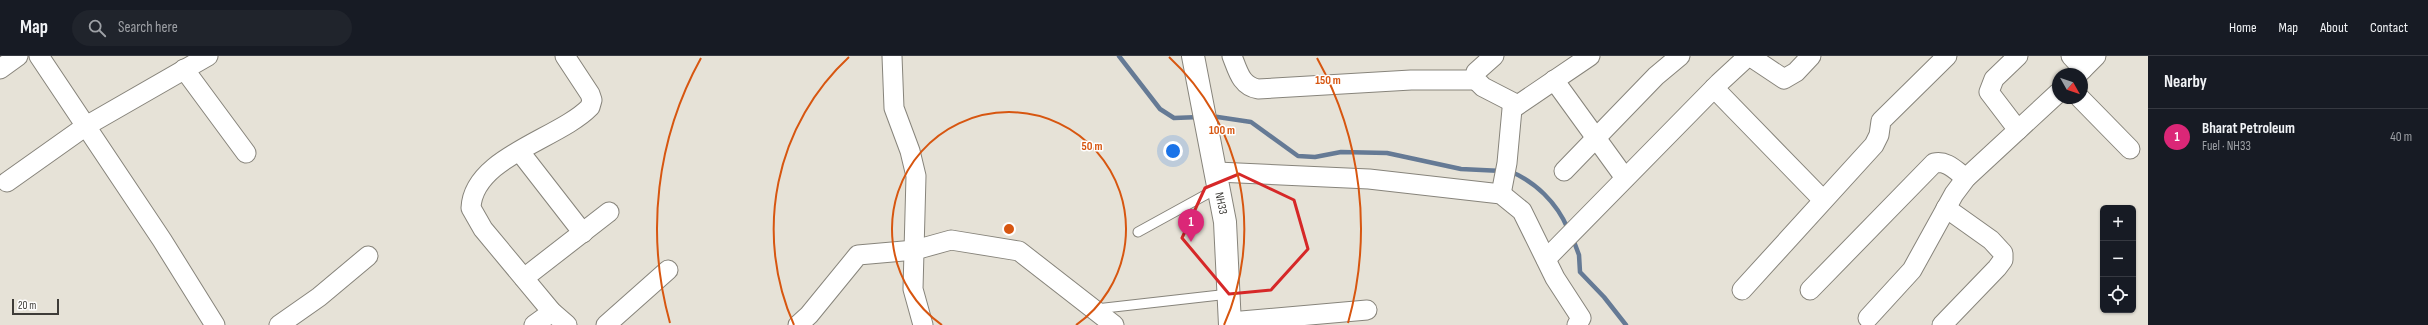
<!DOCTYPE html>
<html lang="en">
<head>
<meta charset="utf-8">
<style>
  :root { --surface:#171b24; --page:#20242c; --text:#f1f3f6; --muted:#9ea1a6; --line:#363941; --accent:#db2777 }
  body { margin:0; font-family:"Sofia Sans Condensed",sans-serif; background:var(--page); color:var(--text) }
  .controls { position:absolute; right:12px; bottom:12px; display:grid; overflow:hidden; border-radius:6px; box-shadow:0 1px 3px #0004 }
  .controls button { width:36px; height:36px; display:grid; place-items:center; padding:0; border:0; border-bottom:1px solid var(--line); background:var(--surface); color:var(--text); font:20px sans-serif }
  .compass { position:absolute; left:2052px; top:12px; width:36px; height:36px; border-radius:50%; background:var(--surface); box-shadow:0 1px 3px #0004; rotate:130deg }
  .scale { position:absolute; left:12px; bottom:10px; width:47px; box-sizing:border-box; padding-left:4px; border:2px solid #3e3c38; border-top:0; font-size:11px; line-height:14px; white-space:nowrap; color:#3e3c38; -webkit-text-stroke:3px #fff; paint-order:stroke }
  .you { position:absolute; left:1173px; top:95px; width:14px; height:14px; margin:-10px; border:3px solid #fff; border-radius:50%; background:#1a73e8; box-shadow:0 0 0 6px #1a73e833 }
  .badge { display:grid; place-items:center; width:26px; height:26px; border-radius:50%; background:var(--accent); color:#fff; font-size:13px; font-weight:700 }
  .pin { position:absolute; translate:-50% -33px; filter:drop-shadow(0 1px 2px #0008) }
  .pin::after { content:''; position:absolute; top:21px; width:14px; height:12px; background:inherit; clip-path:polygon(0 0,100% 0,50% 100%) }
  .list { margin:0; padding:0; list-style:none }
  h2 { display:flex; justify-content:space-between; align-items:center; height:52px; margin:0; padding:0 16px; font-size:17px }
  h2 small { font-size:13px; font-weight:400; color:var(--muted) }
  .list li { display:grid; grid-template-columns:26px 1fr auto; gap:12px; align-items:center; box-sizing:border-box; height:56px; padding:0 16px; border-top:1px solid var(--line) }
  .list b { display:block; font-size:15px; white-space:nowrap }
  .list p { margin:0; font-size:13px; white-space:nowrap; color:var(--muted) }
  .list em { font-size:13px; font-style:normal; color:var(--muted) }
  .icon { flex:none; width:22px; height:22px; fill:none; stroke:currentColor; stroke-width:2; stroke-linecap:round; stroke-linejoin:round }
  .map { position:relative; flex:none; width:2148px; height:269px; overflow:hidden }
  header { display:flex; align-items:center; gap:24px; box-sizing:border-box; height:56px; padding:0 20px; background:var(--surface); border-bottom:1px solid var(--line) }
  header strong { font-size:19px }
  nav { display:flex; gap:22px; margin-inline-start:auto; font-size:14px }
  .search { width:280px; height:36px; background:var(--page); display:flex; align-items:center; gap:10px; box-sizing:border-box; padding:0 14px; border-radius:22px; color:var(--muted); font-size:15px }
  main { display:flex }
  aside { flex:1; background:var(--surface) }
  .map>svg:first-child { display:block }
</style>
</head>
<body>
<header>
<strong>Map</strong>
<div class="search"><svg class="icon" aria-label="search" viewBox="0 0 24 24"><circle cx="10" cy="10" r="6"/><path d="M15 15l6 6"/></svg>Search here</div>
<nav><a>Home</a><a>Map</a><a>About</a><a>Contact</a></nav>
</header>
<main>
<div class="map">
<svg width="2148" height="269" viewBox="0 0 2148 269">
  <rect width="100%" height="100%" fill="#e6e2d7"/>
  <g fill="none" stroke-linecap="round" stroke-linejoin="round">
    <!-- stream -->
    <g stroke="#657a95" stroke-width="4.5">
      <polyline points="1119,0 1160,53 1174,62 1200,61"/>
      <polyline points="1211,60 1251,66 1298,100 1315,101 1341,96 1387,97 1461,113 1502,115"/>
      <path d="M1509,115C1535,125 1557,147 1568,173"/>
      <polyline points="1573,183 1579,199 1580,216 1604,241 1626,269"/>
    </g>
    <!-- service casing -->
    <g stroke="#87847b" stroke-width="11">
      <g id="service">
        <polyline points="1138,176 1218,132"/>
        <polyline points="1096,253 1229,238"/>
      </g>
    </g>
    <!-- minor casing -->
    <g stroke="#87847b" stroke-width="21">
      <g id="minor">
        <polyline points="39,0 162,184 215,269"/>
        <path d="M565,0L590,38L592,44L590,51C559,83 473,101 471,152L483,173L552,256L567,269"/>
        <polyline points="892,0 894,52 910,95 916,120 913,233 923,269"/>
        <path d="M1232,0C1238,15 1241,30 1258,33L1411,24H1476"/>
        <polyline points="1494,0 1476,16 1476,24 1483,31 1516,48"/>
        <polyline points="2018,0 1994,23 1989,36 2018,74"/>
        <polyline points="2071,0 2083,13"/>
        <polyline points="0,13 18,0"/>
        <polyline points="184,13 246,97"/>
        <polyline points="2078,18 2096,0"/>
        <polyline points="1554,24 1625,122"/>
        <polyline points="1714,32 1823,144"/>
        <polyline points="2080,42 2130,93"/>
        <polyline points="520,96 583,177"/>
        <polyline points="1564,115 1656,20 1680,0"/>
        <polyline points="1217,116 1369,123 1501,138 1522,155 1555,222 1581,262 1577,269"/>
        <polyline points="7,126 86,70 208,0"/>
        <polyline points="1501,138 1507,107 1512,53 1590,0"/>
        <polyline points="1546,203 1719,27 1745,3 1751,1 1784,23 1796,16 1811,0"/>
        <polyline points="524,222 609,156"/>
        <polyline points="1742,234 1874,89 1879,79 1881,65 1947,0"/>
        <path d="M1810,234L1934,107C1947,104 1956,115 1966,122"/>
        <polyline points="1868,262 1912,214 1954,138 1966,122 2058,37"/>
        <polyline points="1230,266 1367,254"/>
        <polyline points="279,269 319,241 368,200"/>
        <polyline points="534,269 552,256"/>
        <polyline points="606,269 668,214"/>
        <polyline points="798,269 809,259 858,199 915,194 951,184 1019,195 1114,269"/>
        <polyline points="1942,269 1997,212 2003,204 2003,197 1991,184 1946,152"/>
      </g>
    </g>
    <!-- secondary casing -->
    <g stroke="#87847b" stroke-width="24">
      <g id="secondary">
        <path id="s1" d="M1193,0L1225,166L1230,269"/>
      </g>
    </g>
    <!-- service -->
    <use href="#service" stroke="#fff" stroke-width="9"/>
    <!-- minor -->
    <use href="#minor" stroke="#fff" stroke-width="19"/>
    <!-- secondary -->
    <use href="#secondary" stroke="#fff" stroke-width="22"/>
  </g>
  <!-- marked area -->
  <path fill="none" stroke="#d62828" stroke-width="3" stroke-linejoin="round" d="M1239,118L1294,144L1308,193L1271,234L1229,238L1182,182L1205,132Z"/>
  <!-- distance rings -->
  <g fill="none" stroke="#d75610" stroke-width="2">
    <path d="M942 269A117 117 0 1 1 1076 269"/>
    <path d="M794 269A235 235 0 0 1 849 1M1169 1A235 235 0 0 1 1224 269"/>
    <path d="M670 267A352 352 0 0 1 701 2M1317 2A352 352 0 0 1 1348 267"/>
  </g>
  <g text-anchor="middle" stroke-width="3" stroke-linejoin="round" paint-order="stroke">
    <!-- street labels -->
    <g font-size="12" fill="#3e3c38" stroke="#fff">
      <text dy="4" stroke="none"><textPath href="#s1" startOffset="150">NH33</textPath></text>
    </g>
  </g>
  <circle cx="1009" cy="173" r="6" fill="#d75610" stroke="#fff" stroke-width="2"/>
  <g font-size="12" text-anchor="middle" font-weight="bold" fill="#d75610" stroke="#fff" stroke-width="3" stroke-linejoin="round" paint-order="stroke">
    <text x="1328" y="28">150 m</text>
    <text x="1222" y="78">100 m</text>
    <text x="1092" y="94">50 m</text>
  </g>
</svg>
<div class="controls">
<button>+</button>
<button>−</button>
<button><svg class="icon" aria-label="locate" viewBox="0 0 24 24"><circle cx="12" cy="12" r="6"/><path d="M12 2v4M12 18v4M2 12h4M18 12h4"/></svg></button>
</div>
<svg class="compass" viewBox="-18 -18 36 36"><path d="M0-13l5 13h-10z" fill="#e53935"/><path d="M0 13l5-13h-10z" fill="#9ea1a6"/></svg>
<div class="scale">20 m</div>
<div class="you"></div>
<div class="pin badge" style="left:1191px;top:186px">1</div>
</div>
<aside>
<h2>Nearby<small></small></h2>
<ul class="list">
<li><span class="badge">1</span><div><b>Bharat Petroleum</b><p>Fuel · NH33</p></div><em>40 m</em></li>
</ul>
</aside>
</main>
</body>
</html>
